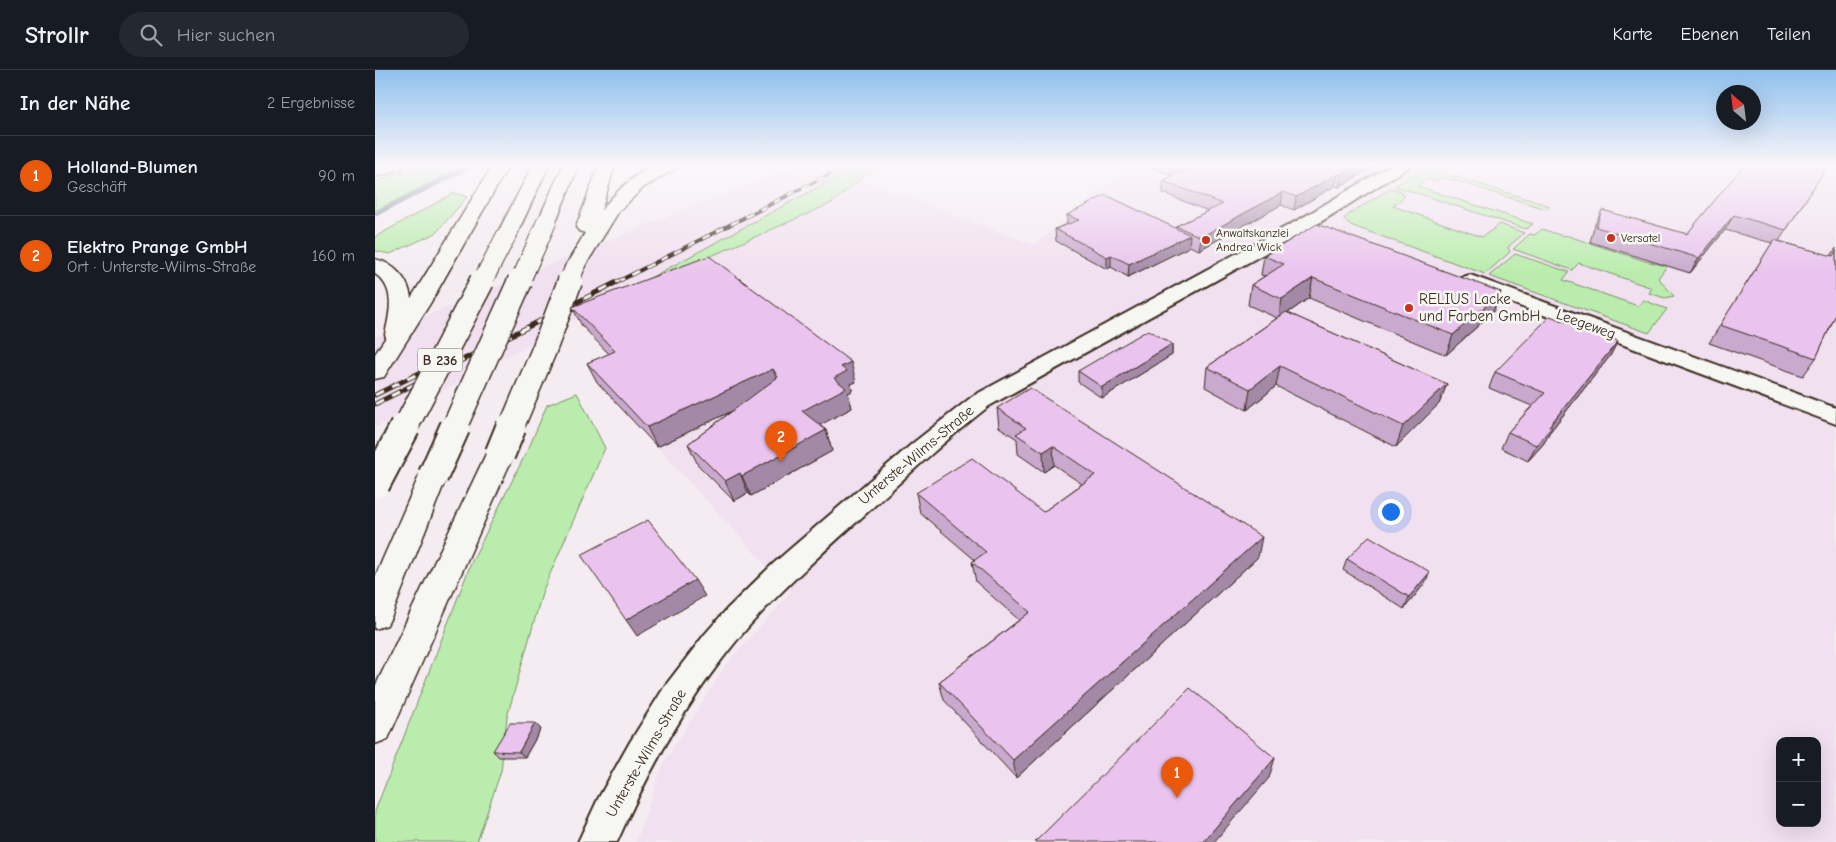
<!DOCTYPE html>
<html lang="de">
<head>
<meta charset="utf-8">
<style>
  :root { --surface:#171b24; --page:#242831; --text:#f1f3f6; --muted:#9ea1a6; --line:#363941; --accent:#ea580c }
  body { margin:0; font-family:"Comic Neue",sans-serif; background:var(--page); color:var(--text) }
  .controls { position:absolute; right:15px; bottom:15px; display:grid; overflow:hidden; border-radius:10px; box-shadow:0 5px 20px #0002 }
  .controls button { width:45px; height:45px; display:grid; place-items:center; padding:0; border:0; border-bottom:1px solid var(--line); background:var(--surface); color:var(--text); font:25px sans-serif }
  .compass { position:absolute; left:1341px; top:15px; width:45px; height:45px; border-radius:50%; background:var(--surface); box-shadow:0 5px 20px #0002; rotate:332deg }
  .you { position:absolute; left:1015px; top:441px; width:18px; height:18px; margin:-12px; border:4px solid #fff; border-radius:50%; background:#1a73e8; box-shadow:0 0 0 8px #1a73e833 }
  .badge { display:grid; place-items:center; width:32px; height:32px; border-radius:50%; background:var(--accent); color:#fff; font-size:16px; font-weight:700 }
  .pin { position:absolute; translate:-50% -41px; filter:drop-shadow(0 1px 2px #0008) }
  .pin::after { content:''; position:absolute; top:26px; width:18px; height:15px; background:inherit; clip-path:polygon(0 0,100% 0,50% 100%) }
  .list { margin:0; padding:0; list-style:none }
  h2 { display:flex; justify-content:space-between; align-items:center; height:65px; margin:0; padding:0 20px; font-size:21px }
  h2 small { font-size:16px; font-weight:400; color:var(--muted) }
  .list li { display:grid; grid-template-columns:32px 1fr auto; gap:15px; align-items:center; box-sizing:border-box; height:80px; padding:0 20px; border-top:1px solid var(--line) }
  .list b { display:block; font-size:19px; white-space:nowrap }
  .list p { margin:0; font-size:16px; white-space:nowrap; color:var(--muted) }
  .list em { font-size:16px; font-style:normal; color:var(--muted) }
  .icon { flex:none; width:28px; height:28px; fill:none; stroke:currentColor; stroke-width:2; stroke-linecap:round; stroke-linejoin:round }
  .map { position:relative; flex:none; width:1461px; height:772px; overflow:hidden }
  header { display:flex; align-items:center; gap:30px; box-sizing:border-box; height:70px; padding:0 25px; background:var(--surface); border-bottom:1px solid var(--line) }
  header strong { font-size:24px }
  nav { display:flex; gap:28px; margin-inline-start:auto; font-size:18px }
  .search { width:350px; height:45px; background:var(--page); display:flex; align-items:center; gap:12px; box-sizing:border-box; padding:0 18px; border-radius:28px; color:var(--muted); font-size:19px }
  main { display:flex }
  aside { flex:1; background:var(--surface) }
  .map>svg:first-child { display:block }
</style>
</head>
<body>
<header>
<strong>Strollr</strong>
<div class="search"><svg class="icon" aria-label="search" viewBox="0 0 24 24"><circle cx="10" cy="10" r="6"/><path d="M15 15l6 6"/></svg>Hier suchen</div>
<nav><a>Karte</a><a>Ebenen</a><a>Teilen</a></nav>
</header>
<main>
<aside>
<h2>In der Nähe<small>2 Ergebnisse</small></h2>
<ul class="list">
<li><span class="badge">1</span><div><b>Holland-Blumen</b><p>Geschäft</p></div><em>90 m</em></li>
<li><span class="badge">2</span><div><b>Elektro Prange GmbH</b><p>Ort · Unterste-Wilms-Straße</p></div><em>160 m</em></li>
</ul>
</aside>
<div class="map">
<svg width="1461" height="772" viewBox="0 0 1461 772">
  <rect width="100%" height="100%" fill="#f4ecf1"/>
  <filter id="ink" filterUnits="userSpaceOnUse"><feTurbulence type="fractalNoise" baseFrequency=".02" numOctaves="2"/><feDisplacementMap in="SourceGraphic" scale="10" xChannelSelector="R" yChannelSelector="G"/><feConvolveMatrix kernelMatrix="1 2 1 2 8 2 1 2 1" color-interpolation-filters="sRGB"/></filter>
  <g filter="url(#ink)">
    <!-- built -->
    <path fill="#f1e0f0" fill-rule="evenodd" d="M424,95H484L291,200L478,107L659,175L758,95H1461V772H261L288,695L350,596L416,522L222,312L250,300L207,256L202,248L0,358V267L266,157ZM1405,671H1442V753H1405Z"/>
    <!-- green -->
    <g fill="#baedad" stroke="#7a8c66">
      <polygon points="47,95 91,95 0,141 0,112"/>
      <polygon points="484,95 510,95 489,106 457,133 227,234"/>
      <polygon points="1049,97 1051,98 1175,136 1171,139 1068,107 1062,111 1053,109 1042,116 1158,154 1151,159 1020,116"/>
      <polygon points="1016,118 1026,121 1030,126 1018,136 1107,167 1125,154 1149,163 1133,177 1135,182 1110,204 978,156 970,151 969,149 973,145"/>
      <polygon points="79,123 92,127 61,163 15,184 0,181 0,167"/>
      <polygon points="1167,159 1188,166 1190,165 1270,191 1292,196 1283,208 1299,226 1290,228 1274,223 1277,218 1204,193 1197,200 1138,179 1155,164 1160,165"/>
      <polygon points="1140,184 1194,202 1188,210 1263,236 1268,230 1292,239 1274,263 1114,206"/>
      <polygon points="202,323 230,378 168,520 132,647 126,701 102,772 0,772 0,741 97,491 155,375 172,335"/>
    </g>
    <g fill="none" stroke-linecap="round" stroke-linejoin="round">
      <!-- stream -->
      <polyline stroke="#7e90a0" stroke-width="5" points="0,144 98,95"/>
      <!-- street casing -->
      <g stroke="#3b2a1e" stroke-width="4">
        <g id="street">
          <path d="M1016,95H1035L1032,98L939,156L614,336C573,368 535,403 497,438C455,476 412,514 374,556C318,620 276,695 242,772H203L223,729L255,672L290,616L330,564L352,539L399,493L538,373L598,326L927,148Z"/>
          <polygon points="1095,205 1461,338 1461,354 1088,215 1085,211 1088,207"/>
        </g>
      </g>
      <!-- highway casing -->
      <g stroke="#3b2a1e" stroke-width="3">
        <g id="highway">
          <polygon points="4,95 28,95 26,99 0,107 0,96"/>
          <path d="M118,95H134L56,232L12,302L9,307L0,309V284L11,267L10,264C15,243 21,218 0,204V189C18,193 34,209 36,228Z"/>
          <polygon points="158,95 174,95 141,166 138,170 131,172 124,170 121,166"/>
          <polygon points="188,95 204,95 181,151 179,155 172,157 165,155 163,151"/>
          <path d="M224,95H240L226,141C237,126 264,98 283,95C289,94 296,95 302,95L300,99L268,118L244,141L207,201L200,203L193,201L190,197L210,163L204,161L201,157Z"/>
          <polygon points="125,375 135,377 139,384 13,669 0,674 0,617 111,384 115,377"/>
          <polygon points="58,396 68,399 72,406 17,545 12,555 0,559 0,507 44,406 48,399"/>
        </g>
      </g>
      <!-- street -->
      <use href="#street" fill="#f6f6f2" fill-rule="evenodd"/>
      <!-- highway -->
      <use href="#highway" fill="#f6f6f2" fill-rule="evenodd"/>
      <!-- rail-far1 casing -->
      <g stroke="#3b2a1e" stroke-width="4">
        <polyline id="rail-far1" points="242,212 473,95"/>
      </g>
      <!-- rail casing -->
      <g stroke="#3b2a1e" stroke-width="5">
        <g id="rail">
          <polyline points="0,325 83,284"/>
          <polyline points="0,334 244,211"/>
        </g>
      </g>
      <!-- rail-far1 -->
      <use href="#rail-far1" stroke="#f6f6f2" stroke-width="2.5" stroke-dasharray="8" stroke-linecap="butt"/>
      <!-- rail -->
      <use href="#rail" stroke="#f6f6f2" stroke-width="3" stroke-dasharray="9" stroke-linecap="butt"/>
      <!-- highway-bridge-far2 casing -->
      <g stroke="#3b2a1e" stroke-width="21" stroke-linecap="butt">
        <g id="highway-bridge-far2">
          <polyline points="107,212 131,166"/>
          <polyline points="145,212 172,151"/>
          <polyline points="194,212 200,197"/>
        </g>
      </g>
      <!-- highway-bridge-far1 casing -->
      <g stroke="#3b2a1e" stroke-width="27" stroke-linecap="butt">
        <g id="highway-bridge-far1">
          <polyline points="30,358 107,211"/>
          <polyline points="79,358 145,211"/>
          <polyline points="136,358 169,280 195,211"/>
        </g>
      </g>
      <!-- highway-bridge casing -->
      <g stroke="#3b2a1e" stroke-width="33" stroke-linecap="butt">
        <g id="highway-bridge">
          <polyline points="125,384 136,357"/>
          <polyline points="58,406 80,357"/>
          <polyline points="0,414 30,357"/>
        </g>
      </g>
      <!-- highway-bridge-far2 -->
      <use href="#highway-bridge-far2" stroke="#f6f6f2" stroke-width="19"/>
      <!-- highway-bridge-far1 -->
      <use href="#highway-bridge-far1" stroke="#f6f6f2" stroke-width="24"/>
      <!-- highway-bridge -->
      <use href="#highway-bridge" stroke="#f6f6f2" stroke-width="29"/>
    </g>
    <!-- wall -->
    <g fill="#c9a9cd" stroke="#3b2a1e">
      <polygon points="771,95 1002,95 964,117 960,116 919,140 906,135 824,180 814,176 814,177 753,207 736,197 732,199 681,171 680,159 692,154 692,145 801,158 801,156 833,141 788,123 788,111 798,106 771,96"/>
      <polygon points="1369,95 1461,95 1461,99 1452,97 1404,171 1456,186 1461,178 1461,244 1441,288 1428,306 1334,273 1397,173 1350,160 1315,203 1215,172 1220,154 1227,140 1312,164"/>
      <polygon points="889,186 1126,222 1118,242 1071,285 934,228 913,243 1072,314 1064,334 1021,377 901,316 872,340 830,317 832,297 902,248 873,235 876,215 890,206 886,205"/>
      <polygon points="197,237 481,312 476,314 477,321 473,323 477,338 444,355 451,360 457,381 376,426 373,423 359,431 323,395 313,374 357,341 282,377 222,312 212,293 234,284 207,256"/>
      <polygon points="1243,271 1235,286 1174,363 1169,373 1153,391 1126,378 1133,362 1157,336 1114,318 1120,302"/>
      <polygon points="797,274 797,285 727,328 703,312 703,301"/>
      <polygon points="622,338 883,487 641,708 569,630 564,612 644,550 601,512 597,492 600,490 545,443 541,423 668,442 707,414 679,395 669,402 643,384 642,369 624,357"/>
      <polygon points="972,489 1050,513 1029,539 968,500"/>
      <polygon points="160,653 166,659 150,687 124,687 118,681"/>
    </g>
    <!-- shaded-wall -->
    <g fill="#a489a7" stroke="#3b2a1e">
      <polygon points="984,95 1002,95 964,117 966,105"/>
      <polygon points="963,104 960,116 919,140 921,127"/>
      <polygon points="908,122 906,135 824,180 826,167"/>
      <polygon points="1359,145 1350,160 1315,203 1324,188"/>
      <polygon points="815,165 814,177 753,207 754,194"/>
      <polygon points="736,185 736,197 732,199 732,187"/>
      <polygon points="938,208 934,228 904,249 907,229"/>
      <polygon points="1126,222 1118,242 1071,285 1078,265"/>
      <polygon points="1243,271 1235,286 1174,363 1169,373 1153,391 1161,375 1174,356"/>
      <polygon points="797,274 797,285 727,328 727,317"/>
      <polygon points="476,292 481,312 476,314 477,321 473,323 477,338 434,361 427,341 459,308 466,297"/>
      <polygon points="905,296 901,316 872,340 875,319"/>
      <polygon points="398,299 405,318 282,377 272,357"/>
      <polygon points="1072,314 1064,334 1021,377 1028,356"/>
      <polygon points="451,360 457,381 376,426 367,406"/>
      <polygon points="678,376 679,395 669,402 668,382"/>
      <polygon points="365,403 373,423 359,431 350,411"/>
      <polygon points="887,467 883,487 641,708 638,690"/>
      <polygon points="1055,502 1050,513 1029,539 1034,527"/>
      <polygon points="320,510 330,526 262,566 251,550"/>
      <polygon points="160,653 166,659 150,687 144,682"/>
      <polygon points="900,688 894,708 839,772 828,772"/>
    </g>
    <!-- building -->
    <g fill="#eac4ee" stroke="#3b2a1e">
      <polygon points="800,95 984,95 966,105 963,104 921,127 908,122 826,167 801,156 848,134 788,111 812,99"/>
      <polygon points="1369,95 1453,95 1411,160 1359,145 1324,188 1221,157 1227,140 1312,164"/>
      <polygon points="731,125 815,165 754,194 736,185 732,187 680,159 704,150 692,145"/>
      <polygon points="942,154 1126,222 1078,265 938,208 907,229 876,215 909,194 889,186"/>
      <polygon points="1399,170 1458,186 1461,181 1461,244 1441,288 1345,255"/>
      <polygon points="334,186 476,292 466,297 472,301 459,308 471,318 427,341 451,360 367,406 365,403 350,411 313,374 403,307 398,299 272,357 212,293 240,281 197,237"/>
      <polygon points="911,242 1072,314 1028,356 905,296 875,319 832,297"/>
      <polygon points="1175,246 1243,271 1174,356 1177,357 1161,375 1133,362 1170,323 1120,302"/>
      <polygon points="773,260 797,274 727,317 703,301"/>
      <polygon points="655,318 887,467 638,690 564,612 655,542 597,492 611,482 541,423 597,388 668,442 720,405 678,376 668,382 641,364 651,358 622,338"/>
      <polygon points="273,450 320,510 251,550 206,485"/>
      <polygon points="994,466 1055,502 1034,527 972,489"/>
      <polygon points="815,618 900,688 828,772 660,772"/>
      <polygon points="135,653 160,653 144,682 118,681"/>
    </g>
  </g>
  <!-- sky -->
  <linearGradient id="sky" x2="0" y2="1"><stop stop-color="#8fc1ee"/><stop offset="0.47" stop-color="#faf6f9"/><stop offset="1" stop-color="#faf6f9" stop-opacity="0"/></linearGradient>
  <rect width="1461" height="203" fill="url(#sky)"/>
  <!-- markers -->
  <g fill="#c8321e" stroke="#f6f6f2" stroke-width="2">
    <circle cx="1236" cy="168" r="5"/>
    <circle cx="831" cy="170" r="5"/>
    <circle cx="1034" cy="238" r="5"/>
  </g>
  <g text-anchor="middle" stroke-width="5" stroke-linejoin="round" paint-order="stroke">
    <!-- far-poi labels -->
    <g font-size="12" fill="#3b2a1e" stroke="#f6f6f2" text-anchor="start">
      <text x="841" y="167">Anwaltskanzlei<tspan x="841" dy="14">Andrea Wick</tspan></text>
      <text x="1246" y="172">Versatel</text>
    </g>
    <!-- shield labels -->
    <rect fill="#f6f6f2" stroke="#73675e" stroke-width="1" x="42.5" y="278.5" width="45" height="23" rx="4"/>
    <g font-size="14" font-weight="bold" fill="#3b2a1e">
      <text x="65" y="295">B 236</text>
    </g>
    <!-- poi labels -->
    <g font-size="15" fill="#3b2a1e" stroke="#f6f6f2" text-anchor="start">
      <text x="1044" y="234">RELIUS Lacke<tspan x="1044" dy="17">und Farben GmbH</tspan></text>
    </g>
    <!-- street labels -->
    <g font-size="15" fill="#3b2a1e" stroke="#f6f6f2">
      <text transform="translate(1211 254) rotate(20)" y="5">Leegeweg</text>
      <text transform="translate(541 385) rotate(-40)" y="5">Unterste-Wilms-Straße</text>
      <text transform="translate(271 683) rotate(-60)" y="5">Unterste-Wilms-Straße</text>
    </g>
  </g>
</svg>
<div class="controls">
<button>+</button>
<button>−</button>
</div>
<svg class="compass" viewBox="-18 -18 36 36"><path d="M0-13l5 13h-10z" fill="#e53935"/><path d="M0 13l5-13h-10z" fill="#9ea1a6"/></svg>
<div class="you"></div>
<div class="pin badge" style="left:802px;top:728px">1</div>
<div class="pin badge" style="left:406px;top:392px">2</div>
</div>
</main>
</body>
</html>
